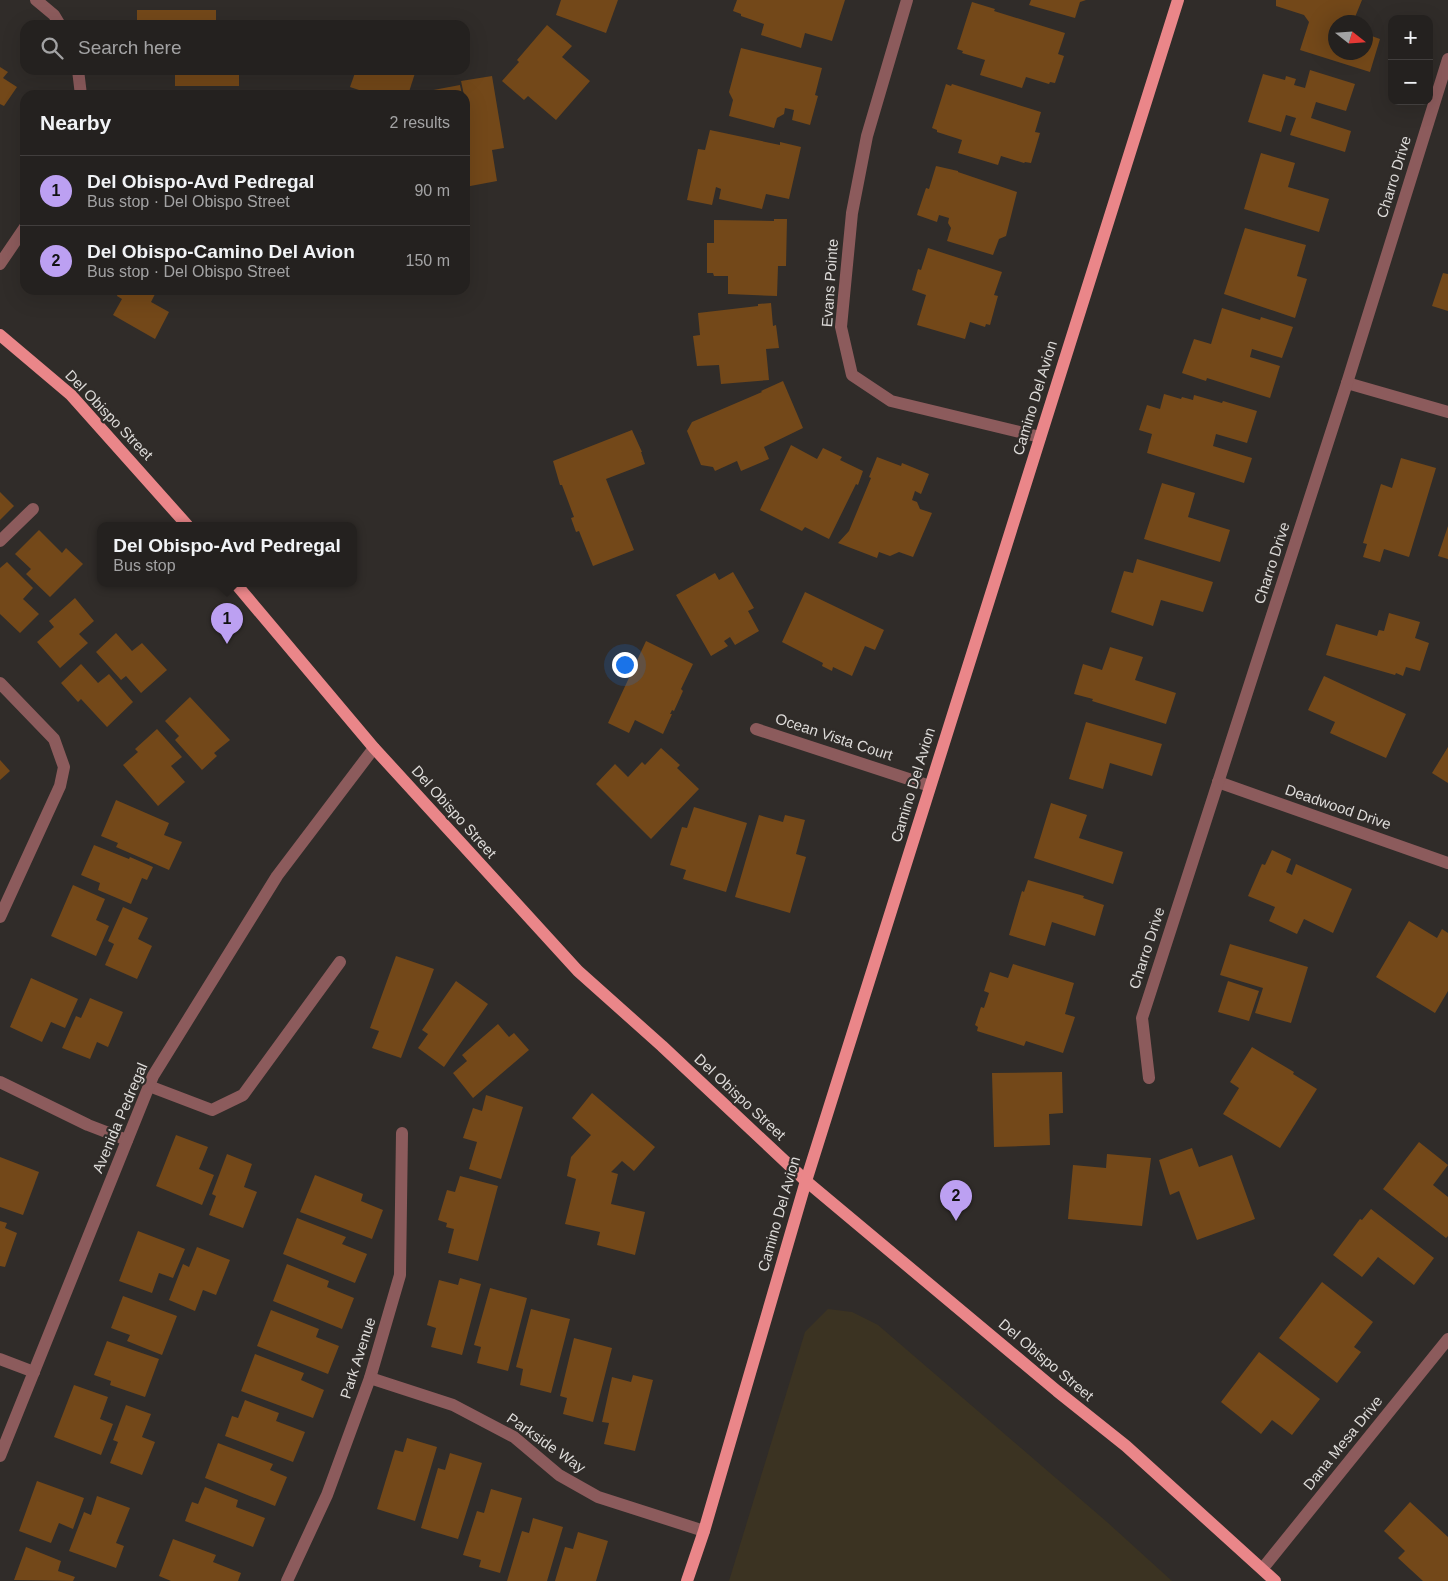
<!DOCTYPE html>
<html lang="en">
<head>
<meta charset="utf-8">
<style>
  :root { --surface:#24211f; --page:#302e2c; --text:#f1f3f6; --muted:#a3a3a4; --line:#413e3d; --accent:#bca0f2 }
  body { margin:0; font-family:Helvetica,sans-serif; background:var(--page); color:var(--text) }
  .controls { position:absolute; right:15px; top:15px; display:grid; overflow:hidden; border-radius:10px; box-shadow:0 5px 20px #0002 }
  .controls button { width:45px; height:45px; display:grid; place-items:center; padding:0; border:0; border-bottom:1px solid var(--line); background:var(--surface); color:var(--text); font:25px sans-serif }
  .compass { position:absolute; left:1328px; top:15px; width:45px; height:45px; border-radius:50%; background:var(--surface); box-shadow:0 5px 20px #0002; rotate:107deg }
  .you { position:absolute; left:624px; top:664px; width:18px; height:18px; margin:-12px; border:4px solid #fff; border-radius:50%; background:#1a73e8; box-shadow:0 0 0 8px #1a73e833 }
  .badge { display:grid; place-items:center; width:32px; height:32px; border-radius:50%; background:var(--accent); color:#111; font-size:16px; font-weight:700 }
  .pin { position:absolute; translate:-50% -41px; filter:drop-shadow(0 1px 2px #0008) }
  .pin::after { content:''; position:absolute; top:26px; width:18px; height:15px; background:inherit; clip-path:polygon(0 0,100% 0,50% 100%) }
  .popup { position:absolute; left:97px; top:522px; width:260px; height:65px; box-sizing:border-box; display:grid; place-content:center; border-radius:10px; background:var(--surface); filter:drop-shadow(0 1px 4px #0005); font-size:16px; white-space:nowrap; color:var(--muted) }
  .popup b { font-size:19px; color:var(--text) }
  .popup::after { content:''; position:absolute; left:50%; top:100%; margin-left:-10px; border:10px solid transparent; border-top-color:var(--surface) }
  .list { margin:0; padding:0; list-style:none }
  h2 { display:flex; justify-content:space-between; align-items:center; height:65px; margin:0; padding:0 20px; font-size:21px }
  h2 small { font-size:16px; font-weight:400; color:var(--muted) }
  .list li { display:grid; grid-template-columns:32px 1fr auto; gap:15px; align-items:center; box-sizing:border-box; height:70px; padding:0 20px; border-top:1px solid var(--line) }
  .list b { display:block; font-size:19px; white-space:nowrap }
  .list p { margin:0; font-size:16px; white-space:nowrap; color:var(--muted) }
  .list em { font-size:16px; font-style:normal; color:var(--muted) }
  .icon { flex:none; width:28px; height:28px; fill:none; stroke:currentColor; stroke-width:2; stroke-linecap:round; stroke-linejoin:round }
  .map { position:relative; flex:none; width:1448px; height:1581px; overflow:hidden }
  .search { position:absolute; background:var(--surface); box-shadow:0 5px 20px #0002; left:20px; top:20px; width:450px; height:55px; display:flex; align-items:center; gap:12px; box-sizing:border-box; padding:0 18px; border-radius:15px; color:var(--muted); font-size:19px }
  .panel { position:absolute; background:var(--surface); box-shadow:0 5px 20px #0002; left:20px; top:90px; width:450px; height:205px; border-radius:15px }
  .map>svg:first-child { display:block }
</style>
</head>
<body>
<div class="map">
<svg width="1448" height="1581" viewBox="0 0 1448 1581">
  <rect width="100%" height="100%" fill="#302c29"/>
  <!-- education -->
  <polygon fill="#3b3322" points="828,1309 852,1312 878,1325 1107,1522 1172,1581 729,1581 805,1332"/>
  <!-- building -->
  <g fill="#734819">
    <polygon points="561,0 618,0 606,33 556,15"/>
    <polygon points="737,0 845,0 832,41 805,33 801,48 761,35 764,24 741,16 741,14 733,11"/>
    <polygon points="1031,0 1086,0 1080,2 1075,18 1029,5"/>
    <polygon points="1276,0 1362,0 1353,22 1336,22 1336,52 1366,52 1366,34 1380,39 1370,72 1300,50 1309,22 1304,15 1276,6"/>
    <polygon points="972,2 995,9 994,11 1065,33 1058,54 1064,56 1055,83 1050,82 1049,84 1026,77 1022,88 980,75 985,60 962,53 963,51 957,49"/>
    <rect x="137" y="10" width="79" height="15"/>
    <polygon points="356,20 369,25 351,25 353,21"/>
    <polygon points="547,25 572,46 562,57 590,81 556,120 528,96 524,100 502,81 519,62 517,60"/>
    <polygon points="741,48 822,68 815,95 818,96 810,125 792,120 794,110 785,108 784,114 777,118 774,128 729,116 733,100 729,92"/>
    <polygon points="0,67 8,72 3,78 17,87 4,106 0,104"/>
    <rect x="175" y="70" width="64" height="16"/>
    <polygon points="356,70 416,70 408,95 374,95 350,87"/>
    <polygon points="1310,70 1355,84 1346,111 1316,102 1311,118 1351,131 1345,152 1290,135 1296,118 1286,115 1281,132 1248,122 1263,74 1285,80 1286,76 1296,79 1294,85 1305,88"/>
    <polygon points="492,76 504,148 492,150 497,181 465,187 465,95 464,95 461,81"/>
    <polygon points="946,84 951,86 952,84 1041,112 1035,132 1040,133 1031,163 1025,162 1024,163 1001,156 998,165 958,153 962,140 937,132 937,130 932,128"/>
    <polygon points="460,85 462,95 429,95 428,91"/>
    <polygon points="710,130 780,145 780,142 801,147 789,199 766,194 762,209 719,199 721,189 716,187 712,205 687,200 698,149 705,150"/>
    <polygon points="1261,153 1295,163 1288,187 1329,199 1319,232 1244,209"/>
    <polygon points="936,166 958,171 958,172 1017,192 1006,236 999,239 993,255 947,241 951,228 948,223 949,218 939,215 937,222 917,215 926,188 929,189"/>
    <polygon points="774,219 787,219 786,266 778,266 777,296 728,294 728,276 714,276 713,273 707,273 707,243 714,243 714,220 774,221"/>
    <polygon points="1245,228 1306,245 1297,276 1307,279 1295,318 1224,294"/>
    <polygon points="928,248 1002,272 994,295 998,296 990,325 986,324 985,327 970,322 965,339 917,325 926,295 912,290 918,269 921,270"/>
    <polygon points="1443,273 1448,274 1448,311 1432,306"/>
    <polygon points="112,290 157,290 151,302 169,312 155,339 113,315 122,299 117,296 118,293"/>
    <polygon points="771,303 773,326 776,325 779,348 766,349 769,380 721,384 719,365 697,366 693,336 700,335 698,313 758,306 758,304"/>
    <polygon points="1222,308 1260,320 1261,317 1293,327 1282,358 1252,349 1250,357 1280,366 1270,398 1207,378 1206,381 1182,373 1194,339 1211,344"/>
    <polygon points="783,381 803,428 764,447 769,459 741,471 737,461 715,471 713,467 701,465 687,431 692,422 762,392 761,391"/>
    <polygon points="1164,394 1181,399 1182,397 1193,400 1194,395 1222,403 1223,401 1257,411 1247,443 1216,434 1213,446 1252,458 1244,483 1147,453 1152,434 1139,430 1147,405 1160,409"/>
    <polygon points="632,430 642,452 641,452 645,464 606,479 634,550 593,566 579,531 576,532 571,518 574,517 562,485 560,485 553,461"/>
    <polygon points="791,445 817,459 823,448 842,457 840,460 863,471 858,485 856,484 829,539 805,527 802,531 760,510"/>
    <polygon points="877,457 901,466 902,463 929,474 921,494 915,491 912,500 917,502 920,509 932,513 913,557 899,552 890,556 879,552 877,558 838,543 849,531 871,478 869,477"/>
    <polygon points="1401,458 1436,468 1409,557 1384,549 1380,562 1363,557 1367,544 1363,543 1381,484 1392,488"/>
    <polygon points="1162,483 1195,493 1188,517 1230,530 1220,562 1144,539"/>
    <polygon points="0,492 14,506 0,520"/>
    <polygon points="1448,526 1448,559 1438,556"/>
    <polygon points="39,530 62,553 66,548 83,564 50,597 26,574 31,569 15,554"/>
    <polygon points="1137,559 1213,582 1203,612 1161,600 1153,626 1111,612 1124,571 1133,573"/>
    <polygon points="7,562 33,588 23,599 39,614 20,633 0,614 0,568"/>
    <polygon points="733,572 754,608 748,611 759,631 735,645 730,637 724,641 728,646 711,656 676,595 715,573 719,580"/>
    <polygon points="805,592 884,630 875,650 865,646 852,676 833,667 832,671 822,666 823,663 782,642"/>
    <polygon points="75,598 94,621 79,634 88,643 60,668 37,642 54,627 49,621"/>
    <polygon points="1389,613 1420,622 1415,638 1429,643 1420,671 1406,667 1403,676 1396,673 1395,675 1326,655 1336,624 1377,636 1379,630 1384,631"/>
    <polygon points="116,633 132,651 142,643 167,670 141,693 126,676 121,680 96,652"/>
    <polygon points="646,641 693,664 681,689 683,691 674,711 672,710 670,714 672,714 663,734 635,720 629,733 608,723"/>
    <polygon points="1110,647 1143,657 1135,680 1176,693 1166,724 1092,701 1093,699 1074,694 1083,664 1102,670"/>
    <polygon points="81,664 98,683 109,674 133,702 107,727 81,699 78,702 61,683"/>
    <polygon points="1324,676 1406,714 1386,758 1330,733 1335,722 1308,710"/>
    <polygon points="190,697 230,740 214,753 217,756 202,770 175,740 179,736 165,721"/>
    <polygon points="1086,722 1162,744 1152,776 1110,763 1103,789 1069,779"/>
    <polygon points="157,729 182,757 171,766 185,782 158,806 123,765 138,752 135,749"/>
    <polygon points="1448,747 1448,783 1432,773"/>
    <polygon points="661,748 680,765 677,768 699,789 651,839 596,784 615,764 628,777 642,762 645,765"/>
    <polygon points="0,760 10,771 0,780"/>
    <polygon points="116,800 169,823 164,835 182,842 169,870 116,847 118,843 101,836"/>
    <polygon points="1051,803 1087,815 1079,838 1123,852 1113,884 1034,858"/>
    <polygon points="694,807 747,823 726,892 683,879 686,870 670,865 682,827 687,828"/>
    <polygon points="759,815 783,822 785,815 805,820 796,854 806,857 790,913 735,897"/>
    <polygon points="94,845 129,859 130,857 153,867 147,880 142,878 131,904 98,890 100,883 81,875"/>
    <polygon points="1272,850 1291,859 1286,872 1292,875 1296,864 1352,889 1333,933 1304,919 1297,934 1269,921 1275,907 1248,896 1262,864 1265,865"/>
    <polygon points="1028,880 1084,896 1083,898 1104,905 1095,936 1052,922 1045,946 1009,935 1022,891 1024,892"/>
    <polygon points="73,885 105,899 96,920 109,926 96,956 51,936"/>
    <polygon points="123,907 148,918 138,939 152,946 137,979 105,965 114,944 108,941"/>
    <polygon points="1409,921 1437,938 1442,929 1448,933 1448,991 1435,1013 1376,977"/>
    <polygon points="1230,944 1308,967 1291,1023 1255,1013 1263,988 1220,975"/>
    <polygon points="396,956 434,969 401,1058 372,1048 379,1031 370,1028"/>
    <polygon points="1013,964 1074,983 1065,1014 1075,1017 1063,1053 1026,1041 1024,1046 977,1031 978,1027 975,1025 981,1007 984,1008 989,993 984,991 990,972 1008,978"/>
    <polygon points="31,978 78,999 65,1028 51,1022 42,1042 10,1027"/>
    <polygon points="456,981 488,1004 444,1067 418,1048 428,1034 422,1030"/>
    <polygon points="1228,981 1259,991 1249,1021 1218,1012"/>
    <polygon points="90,998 123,1012 108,1047 97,1042 90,1059 62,1048 76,1016 81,1018"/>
    <polygon points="498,1024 509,1037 514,1033 529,1050 473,1098 453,1073 467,1061 462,1055"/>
    <polygon points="1252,1047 1294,1072 1293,1074 1317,1089 1280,1148 1223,1114 1239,1088 1230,1082"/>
    <polygon points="1062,1072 1063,1113 1049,1114 1050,1145 994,1147 992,1073"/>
    <polygon points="592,1093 655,1147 634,1171 622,1161 611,1172 618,1174 611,1204 645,1212 635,1255 597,1245 600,1232 565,1224 576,1179 567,1176 571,1157 591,1135 572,1118"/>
    <polygon points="486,1095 523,1107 501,1179 469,1169 477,1142 463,1138 473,1108 482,1111"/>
    <polygon points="176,1135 208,1147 199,1169 214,1175 202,1205 156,1186"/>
    <polygon points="1419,1142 1448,1165 1433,1185 1448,1197 1448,1236 1446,1238 1383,1189"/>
    <polygon points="1192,1148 1199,1167 1232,1155 1255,1219 1197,1240 1179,1191 1170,1195 1159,1160"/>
    <polygon points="227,1154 252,1164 244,1187 257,1192 243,1228 209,1215 216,1196 212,1194"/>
    <polygon points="1107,1154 1151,1158 1142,1226 1068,1219 1073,1165 1106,1168"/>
    <polygon points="0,1157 39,1172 23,1215 0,1207"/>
    <polygon points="315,1175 363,1194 361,1201 383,1210 372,1239 300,1212"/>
    <polygon points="460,1176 498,1186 478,1261 448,1253 454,1229 446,1227 447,1223 438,1220 447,1190 455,1192"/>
    <polygon points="1371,1209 1434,1258 1414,1285 1378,1257 1362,1277 1333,1255 1360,1219 1362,1220"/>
    <polygon points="297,1218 346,1237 342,1244 367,1254 355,1283 283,1254"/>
    <polygon points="0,1221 7,1223 5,1228 17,1233 5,1267 0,1266"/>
    <polygon points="138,1231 185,1249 173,1278 159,1273 152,1293 119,1281"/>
    <polygon points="197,1247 230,1260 216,1295 203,1290 195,1311 169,1300 183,1264 189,1267"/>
    <polygon points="287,1264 329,1281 327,1287 354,1298 342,1329 273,1301"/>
    <polygon points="460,1278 481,1284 462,1355 431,1347 436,1328 427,1325 439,1280 458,1285"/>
    <polygon points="1322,1282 1373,1322 1354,1347 1361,1352 1337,1383 1279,1338"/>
    <polygon points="490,1288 527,1298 508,1371 477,1363 481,1347 474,1345"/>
    <polygon points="123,1296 177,1316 162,1355 127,1341 130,1335 111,1328"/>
    <polygon points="531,1309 570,1319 551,1393 520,1385 523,1369 516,1367"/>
    <polygon points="271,1310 319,1329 316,1337 339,1346 328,1374 257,1346"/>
    <polygon points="574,1338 612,1348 593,1422 563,1414 567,1398 560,1396"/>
    <polygon points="107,1341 159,1359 145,1397 110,1385 111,1381 94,1375"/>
    <polygon points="1259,1352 1320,1399 1292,1435 1272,1420 1261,1434 1221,1402"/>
    <polygon points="255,1354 304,1373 301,1380 324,1390 313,1418 241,1391"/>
    <polygon points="633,1375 653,1380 635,1451 604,1444 609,1423 602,1422 612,1377 631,1382"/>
    <polygon points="74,1385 108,1397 100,1419 113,1424 101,1455 54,1437"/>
    <polygon points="245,1400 279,1413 276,1421 305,1432 293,1462 225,1436 232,1416 238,1418"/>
    <polygon points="126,1405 151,1414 142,1437 155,1442 142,1475 110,1463 118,1442 113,1440"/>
    <polygon points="407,1438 437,1447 415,1521 377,1509 395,1450 403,1452"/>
    <polygon points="218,1443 273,1464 270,1470 287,1477 275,1506 205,1478"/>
    <polygon points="450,1453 482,1463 458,1539 421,1528 438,1468 445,1470"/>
    <polygon points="37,1481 84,1498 73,1529 59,1523 51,1543 19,1531"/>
    <polygon points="205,1487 238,1500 236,1507 265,1518 253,1547 185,1521 192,1502 198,1504"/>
    <polygon points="491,1489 522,1498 500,1573 479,1567 481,1560 463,1555 477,1511 484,1513"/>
    <polygon points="97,1496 130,1508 116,1543 124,1546 116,1568 69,1551 84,1512 91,1515"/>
    <polygon points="1410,1502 1448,1537 1448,1581 1423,1581 1398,1558 1405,1551 1384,1531"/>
    <polygon points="533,1518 563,1527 547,1581 507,1581 522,1531 529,1533"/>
    <polygon points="578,1532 608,1541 596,1581 555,1581 565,1547 573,1549"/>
    <polygon points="173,1539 216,1555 213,1562 241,1573 238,1581 171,1581 159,1576"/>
    <polygon points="26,1547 61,1561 58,1571 75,1577 73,1581 14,1580"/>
  </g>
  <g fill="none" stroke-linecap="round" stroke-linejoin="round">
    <!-- minor -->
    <g stroke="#8c5b5c" stroke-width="12">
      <polyline points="36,0 54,15 60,25"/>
      <polyline points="907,0 867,136 852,213 841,327 852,375 891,401 1040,437"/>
      <polyline points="78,70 81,95"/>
      <polyline points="0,264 25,227"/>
      <polyline points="1347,383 1448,412"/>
      <polyline points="0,541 33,509"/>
      <polyline points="0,683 54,739 64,767 60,786 0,917"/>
      <polyline points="756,729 930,786"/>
      <polyline points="1218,782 1448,863"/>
      <polyline points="1149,1078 1142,1018 1347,383 1448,59"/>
      <polyline points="0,1082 88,1125 127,1140"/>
      <polyline points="149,1086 212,1110 243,1095 340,962"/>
      <polyline points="0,1359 34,1372"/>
      <polyline points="370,1378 453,1405 514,1437 559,1475 598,1497 704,1531"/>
      <polyline points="0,1456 153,1076 277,876 374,748"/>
      <polyline points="1263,1568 1448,1339"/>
      <polyline points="287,1581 327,1495 370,1378 400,1275 402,1133"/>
    </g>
    <!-- major -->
    <g stroke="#ea8689" stroke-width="12">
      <polyline points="0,335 71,395 187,525"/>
      <polyline points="235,583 374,748 578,971 662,1046 806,1181 1057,1391 1126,1446 1275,1581"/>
      <polyline points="687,1581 704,1531 806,1181 1178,0"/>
    </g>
  </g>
  <g text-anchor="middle" stroke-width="4.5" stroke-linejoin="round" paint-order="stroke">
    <!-- street labels -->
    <g font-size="15" fill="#dddbd9" stroke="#302c29">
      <text transform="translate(1394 177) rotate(-73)" y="5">Charro Drive</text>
      <text transform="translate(830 283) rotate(-86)" y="5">Evans Pointe</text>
      <text transform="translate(1035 398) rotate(-73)" y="5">Camino Del Avion</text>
      <text transform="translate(109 415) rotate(46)" y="5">Del Obispo Street</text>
      <text transform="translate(1272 563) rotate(-72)" y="5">Charro Drive</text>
      <text transform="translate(834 737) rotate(18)" y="5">Ocean Vista Court</text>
      <text transform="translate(913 785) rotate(-73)" y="5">Camino Del Avion</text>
      <text transform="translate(1338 807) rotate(19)" y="5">Deadwood Drive</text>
      <text transform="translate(454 812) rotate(48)" y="5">Del Obispo Street</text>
      <text transform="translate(1147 948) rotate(-72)" y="5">Charro Drive</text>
      <text transform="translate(740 1097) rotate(43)" y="5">Del Obispo Street</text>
      <text transform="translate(120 1118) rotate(-67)" y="5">Avenida Pedregal</text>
      <text transform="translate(779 1214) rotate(-74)" y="5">Camino Del Avion</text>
      <text transform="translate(358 1358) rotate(-72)" y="5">Park Avenue</text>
      <text transform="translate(1046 1360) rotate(40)" y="5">Del Obispo Street</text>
      <text transform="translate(546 1443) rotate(35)" y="5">Parkside Way</text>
      <text transform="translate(1343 1443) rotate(-51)" y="5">Dana Mesa Drive</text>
    </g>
  </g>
</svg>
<div class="controls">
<button>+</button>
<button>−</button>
</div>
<svg class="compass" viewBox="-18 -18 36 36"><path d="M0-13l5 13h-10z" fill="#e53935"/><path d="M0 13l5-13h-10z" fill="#a3a3a4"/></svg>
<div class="you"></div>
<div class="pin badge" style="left:227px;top:644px">1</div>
<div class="popup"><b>Del Obispo-Avd Pedregal</b>Bus stop</div>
<div class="pin badge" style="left:956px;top:1221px">2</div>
<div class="search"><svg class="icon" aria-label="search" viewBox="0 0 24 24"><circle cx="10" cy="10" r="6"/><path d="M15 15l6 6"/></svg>Search here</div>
<section class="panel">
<h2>Nearby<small>2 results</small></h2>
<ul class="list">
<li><span class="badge">1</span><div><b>Del Obispo-Avd Pedregal</b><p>Bus stop · Del Obispo Street</p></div><em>90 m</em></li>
<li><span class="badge">2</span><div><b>Del Obispo-Camino Del Avion</b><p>Bus stop · Del Obispo Street</p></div><em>150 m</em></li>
</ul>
</section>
</div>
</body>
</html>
